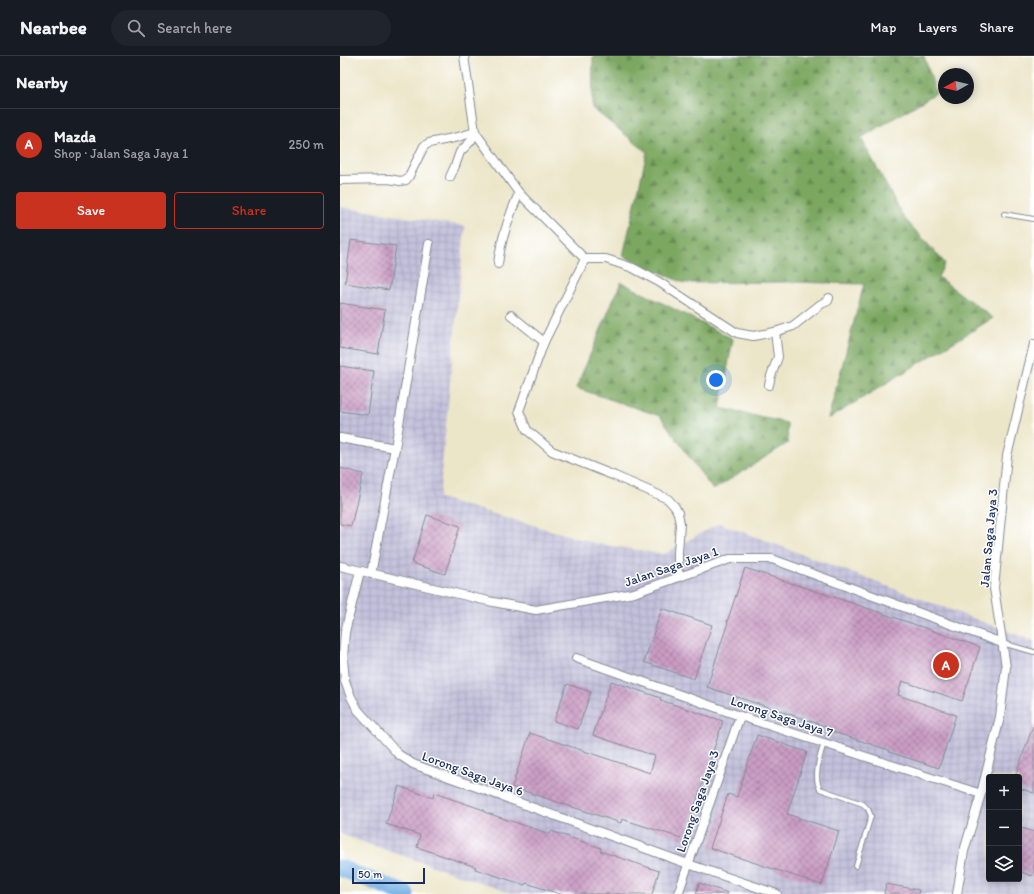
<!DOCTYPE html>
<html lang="en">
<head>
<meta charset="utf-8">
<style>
  :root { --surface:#171b24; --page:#20242c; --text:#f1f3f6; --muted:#9ea1a6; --line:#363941; --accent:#c8321e }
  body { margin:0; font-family:Itim,sans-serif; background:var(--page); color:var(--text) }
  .controls { position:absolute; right:12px; bottom:12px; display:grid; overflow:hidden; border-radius:4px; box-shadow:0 2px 10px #0003 }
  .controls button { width:36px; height:36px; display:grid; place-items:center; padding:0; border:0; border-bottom:1px solid var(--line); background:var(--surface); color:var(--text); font:20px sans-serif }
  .compass { position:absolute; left:598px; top:12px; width:36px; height:36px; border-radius:50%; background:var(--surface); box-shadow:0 2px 10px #0003; rotate:262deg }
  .scale { position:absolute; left:12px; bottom:10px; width:73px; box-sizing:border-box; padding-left:4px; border:2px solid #1b2f5e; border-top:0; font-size:11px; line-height:14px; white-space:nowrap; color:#1b2f5e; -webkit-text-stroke:3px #fff; paint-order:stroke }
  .you { position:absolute; left:376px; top:324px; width:14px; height:14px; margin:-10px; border:3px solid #fff; border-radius:50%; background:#1a73e8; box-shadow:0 0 0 6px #1a73e833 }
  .badge { display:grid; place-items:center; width:26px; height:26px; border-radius:50%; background:var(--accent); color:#fff; font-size:13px; font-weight:700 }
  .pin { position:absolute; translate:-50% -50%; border:2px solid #fff; box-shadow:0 1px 4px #0006 }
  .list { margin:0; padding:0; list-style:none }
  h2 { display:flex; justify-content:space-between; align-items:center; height:52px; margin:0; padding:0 16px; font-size:17px }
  h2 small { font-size:13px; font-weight:400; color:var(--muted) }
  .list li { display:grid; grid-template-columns:26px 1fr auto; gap:12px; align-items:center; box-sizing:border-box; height:72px; padding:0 16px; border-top:1px solid var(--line) }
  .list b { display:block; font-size:15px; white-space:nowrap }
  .list p { margin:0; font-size:13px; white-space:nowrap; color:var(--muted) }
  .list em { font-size:13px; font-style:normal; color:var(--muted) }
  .actions { display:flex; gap:8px; padding:12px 16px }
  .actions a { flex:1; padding:9px 0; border:1px solid var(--accent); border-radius:4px; text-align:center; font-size:14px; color:var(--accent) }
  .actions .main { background:var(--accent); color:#fff }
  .icon { flex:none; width:22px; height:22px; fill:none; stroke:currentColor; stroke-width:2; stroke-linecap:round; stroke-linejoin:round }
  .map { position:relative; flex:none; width:694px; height:838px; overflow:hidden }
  header { display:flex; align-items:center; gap:24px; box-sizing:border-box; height:56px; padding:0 20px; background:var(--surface); border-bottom:1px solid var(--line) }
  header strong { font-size:19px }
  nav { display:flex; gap:22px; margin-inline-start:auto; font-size:14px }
  .search { width:280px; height:36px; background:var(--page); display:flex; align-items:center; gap:10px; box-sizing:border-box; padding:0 14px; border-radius:22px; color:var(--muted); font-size:15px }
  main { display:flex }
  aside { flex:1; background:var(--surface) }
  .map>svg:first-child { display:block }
</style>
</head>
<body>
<header>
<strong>Nearbee</strong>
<div class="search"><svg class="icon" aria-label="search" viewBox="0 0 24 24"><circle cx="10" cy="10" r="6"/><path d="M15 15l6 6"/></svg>Search here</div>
<nav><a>Map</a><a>Layers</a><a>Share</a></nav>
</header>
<main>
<aside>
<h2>Nearby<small></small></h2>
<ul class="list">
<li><span class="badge">A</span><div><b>Mazda</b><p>Shop · Jalan Saga Jaya 1</p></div><em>250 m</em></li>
</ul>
<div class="actions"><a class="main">Save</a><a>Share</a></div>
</aside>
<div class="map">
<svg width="694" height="838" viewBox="0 0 694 838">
  <defs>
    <pattern id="industrial-grid" width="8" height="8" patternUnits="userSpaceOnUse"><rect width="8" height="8" fill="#c3c1db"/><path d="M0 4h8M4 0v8" fill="none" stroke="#a7a6be"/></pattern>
    <pattern id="forest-firs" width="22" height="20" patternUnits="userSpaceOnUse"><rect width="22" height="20" fill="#7ca760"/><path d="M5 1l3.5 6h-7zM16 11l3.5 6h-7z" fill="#658852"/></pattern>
    <pattern id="building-cross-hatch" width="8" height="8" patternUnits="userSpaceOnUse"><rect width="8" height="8" fill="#ca9cc4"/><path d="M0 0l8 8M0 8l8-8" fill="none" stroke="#a380a2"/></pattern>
  </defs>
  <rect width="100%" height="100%" fill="#fff"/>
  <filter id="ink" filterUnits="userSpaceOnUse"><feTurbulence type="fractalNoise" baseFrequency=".025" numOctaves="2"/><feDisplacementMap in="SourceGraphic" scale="8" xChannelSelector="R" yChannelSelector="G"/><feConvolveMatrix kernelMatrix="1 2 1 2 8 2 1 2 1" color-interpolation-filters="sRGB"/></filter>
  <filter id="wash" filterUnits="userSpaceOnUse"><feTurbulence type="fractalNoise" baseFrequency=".012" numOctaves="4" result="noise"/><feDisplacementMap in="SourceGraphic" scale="16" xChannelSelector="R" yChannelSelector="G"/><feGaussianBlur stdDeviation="0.9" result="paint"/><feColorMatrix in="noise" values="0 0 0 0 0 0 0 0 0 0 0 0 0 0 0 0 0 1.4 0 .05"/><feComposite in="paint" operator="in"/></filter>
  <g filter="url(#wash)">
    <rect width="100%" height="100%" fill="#ece6c9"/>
    <!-- industrial -->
    <path fill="url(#industrial-grid)" fill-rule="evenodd" d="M0,151L125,170L99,442L258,488L324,498L379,467L694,585V838H173L0,778ZM649,721H679V823H649Z"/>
    <!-- forest -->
    <g fill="url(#forest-firs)" stroke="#4c6b5f">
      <polygon points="253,0 584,0 596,37 521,82 564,162 605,207 598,221 653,262 488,363 524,228 450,226 344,227 283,200 307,96 252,52"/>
      <polygon points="281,226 393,283 380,352 447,367 448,387 373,434 320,360 236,332"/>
    </g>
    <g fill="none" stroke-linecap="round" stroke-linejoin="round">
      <!-- river -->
      <polyline stroke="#6fade1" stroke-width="17" points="0,812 66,838"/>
    </g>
    <g id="blocks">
      <!-- building -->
      <g fill="url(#building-cross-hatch)">
        <polygon points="11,184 56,190 49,234 5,227"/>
        <polygon points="0,247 45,254 38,298 0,292"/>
        <polygon points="0,310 34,315 28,359 0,355"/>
        <polygon points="0,412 23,418 11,470 0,468"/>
        <polygon points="87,459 120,470 105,518 72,507"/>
        <polygon points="405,512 518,549 640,591 622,645 562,625 558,639 616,659 599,712 549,696 549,694 490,675 491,672 367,631 388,566 387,566"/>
        <polygon points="322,552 372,569 354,623 304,606"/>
        <polygon points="271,625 321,642 320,644 383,665 344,783 282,763 281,767 172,731 190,677 310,717 315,700 253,679"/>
        <polygon points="227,628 251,636 238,673 214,665"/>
        <polygon points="693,670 694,670 694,737 679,732 679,721 675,721"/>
        <polygon points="417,679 467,696 447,758 499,775 482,829 370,792 388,738 397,741"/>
        <polygon points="59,730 93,742 94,737 144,754 144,756 210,778 211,775 261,792 260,795 319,815 312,838 220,838 186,827 185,829 135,813 136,811 77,791 80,779 46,768"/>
        <polygon points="679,771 694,776 694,816 692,820 679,815"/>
        <polygon points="359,827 388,837 388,838 356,838"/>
        <polygon points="546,828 579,834 578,838 544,838"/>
      </g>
    </g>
  </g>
  <g filter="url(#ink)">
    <use href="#blocks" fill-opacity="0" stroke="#848a94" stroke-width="1"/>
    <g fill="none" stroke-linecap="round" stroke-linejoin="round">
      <!-- service casing -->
      <g stroke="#848a94" stroke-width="6">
        <g id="service">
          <polyline points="664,158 694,163"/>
          <polyline points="662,587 694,596"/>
          <path d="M484,687C480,699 473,721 480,733L523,748L528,753L531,760L516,810"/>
        </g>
      </g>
      <!-- minor casing -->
      <g stroke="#848a94" stroke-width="10">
        <g id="minor">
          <polyline points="124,0 135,76 179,137 245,203 266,203 293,212 319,226 397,277 413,280 435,276 453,270 481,248 488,245 489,242"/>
          <polyline points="110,121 115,110 120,96 131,85 135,76"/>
          <polyline points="0,124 49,123 60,125 66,124 69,120 84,90 89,87 118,81 135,76"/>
          <polyline points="245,203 204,286 179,355 187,374 212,395 275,420 328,443 335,451 338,457 340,468 338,496 338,521"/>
          <path d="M158,208C161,183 169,160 179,137"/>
          <polyline points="171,259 204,286"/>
          <polyline points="429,329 431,320 438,301 435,276"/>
          <polyline points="0,382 55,392"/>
          <polyline points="0,510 148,545 196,554 294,537 390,503 432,503 662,587"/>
          <polyline points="20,515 5,576 3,602 5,625 11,641 18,654 58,698 73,708 348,808 437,838"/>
          <polyline points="31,518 55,392 89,188"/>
          <polyline points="236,602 400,660 641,738"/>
          <polyline points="338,838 400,660"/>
          <polyline points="617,838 624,795 641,738 660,661 666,611 654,532 667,400 694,288"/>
        </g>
      </g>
      <!-- service -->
      <use href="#service" stroke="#fff" stroke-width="4"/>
      <!-- minor -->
      <use href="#minor" stroke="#fff" stroke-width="8"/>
    </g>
  </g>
  <g text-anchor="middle" stroke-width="3" stroke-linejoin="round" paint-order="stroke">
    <!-- street labels -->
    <g font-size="13" fill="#1b2f5e" stroke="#fff">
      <text transform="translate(648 482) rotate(-85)" y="5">Jalan Saga Jaya 3</text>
      <text transform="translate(331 510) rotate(-19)" y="5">Jalan Saga Jaya 1</text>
      <text transform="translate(442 660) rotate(18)" y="5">Lorong Saga Jaya 7</text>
      <text transform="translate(133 717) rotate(20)" y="5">Lorong Saga Jaya 6</text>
      <text transform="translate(357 745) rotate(-71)" y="5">Lorong Saga Jaya 3</text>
    </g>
  </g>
</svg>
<div class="controls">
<button>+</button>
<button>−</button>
<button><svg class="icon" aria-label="layers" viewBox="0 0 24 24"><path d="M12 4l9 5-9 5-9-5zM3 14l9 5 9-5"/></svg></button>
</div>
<svg class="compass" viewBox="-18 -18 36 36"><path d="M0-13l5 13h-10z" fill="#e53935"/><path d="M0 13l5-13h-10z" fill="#9ea1a6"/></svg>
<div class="scale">50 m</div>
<div class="you"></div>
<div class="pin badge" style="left:606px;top:609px">A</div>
</div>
</main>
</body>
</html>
